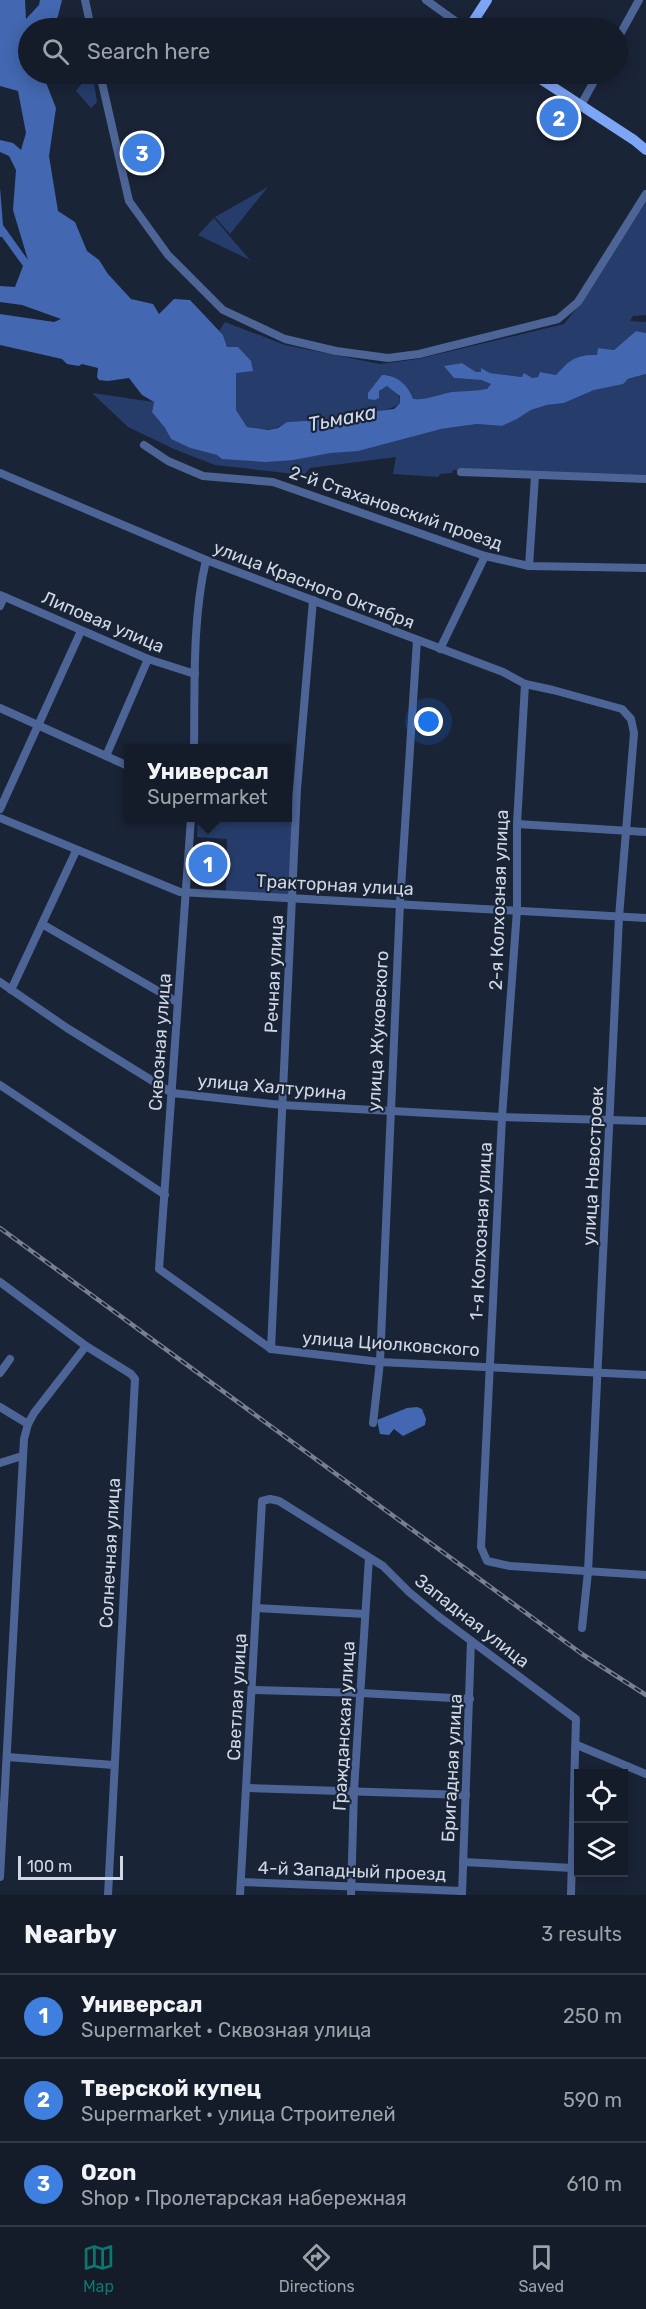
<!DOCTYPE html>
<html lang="en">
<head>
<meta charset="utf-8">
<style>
  :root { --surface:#141b29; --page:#1d2431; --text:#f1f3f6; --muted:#9da1a8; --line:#333946; --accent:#0f766e }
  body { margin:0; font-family:Rubik,sans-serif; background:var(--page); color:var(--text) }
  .controls { position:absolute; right:18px; bottom:18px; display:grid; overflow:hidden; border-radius:0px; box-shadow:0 3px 15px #0003 }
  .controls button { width:54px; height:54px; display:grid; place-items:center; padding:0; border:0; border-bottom:2px solid var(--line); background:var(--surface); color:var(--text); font:30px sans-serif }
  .scale { position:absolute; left:18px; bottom:15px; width:105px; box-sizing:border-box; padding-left:6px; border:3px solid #d0d7e4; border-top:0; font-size:16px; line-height:21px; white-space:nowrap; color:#d0d7e4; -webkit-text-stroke:4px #1a2437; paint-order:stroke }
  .you { position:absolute; left:429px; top:722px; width:21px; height:21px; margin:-15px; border:4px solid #fff; border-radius:50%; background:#1a73e8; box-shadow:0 0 0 9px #1a73e833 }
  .badge { display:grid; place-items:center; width:39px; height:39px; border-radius:50%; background:var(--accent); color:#fff; font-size:20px; font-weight:700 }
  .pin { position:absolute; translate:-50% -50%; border:3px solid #fff; box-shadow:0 2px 6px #0006 }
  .popup { position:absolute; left:124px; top:744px; width:168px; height:78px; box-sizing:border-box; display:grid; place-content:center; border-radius:0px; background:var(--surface); filter:drop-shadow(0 2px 4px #0005); font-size:20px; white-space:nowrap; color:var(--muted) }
  .popup b { font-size:22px; color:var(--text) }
  .popup::after { content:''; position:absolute; left:50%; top:100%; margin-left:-12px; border:12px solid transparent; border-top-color:var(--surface) }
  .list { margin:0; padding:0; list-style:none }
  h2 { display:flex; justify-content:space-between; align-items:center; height:78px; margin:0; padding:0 24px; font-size:26px }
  h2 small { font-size:20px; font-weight:400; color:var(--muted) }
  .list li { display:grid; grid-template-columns:39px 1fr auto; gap:18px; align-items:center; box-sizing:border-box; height:84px; padding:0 24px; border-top:2px solid var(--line) }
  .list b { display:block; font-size:22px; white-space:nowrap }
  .list p { margin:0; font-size:20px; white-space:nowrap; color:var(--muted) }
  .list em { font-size:20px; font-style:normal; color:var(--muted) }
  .icon { flex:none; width:33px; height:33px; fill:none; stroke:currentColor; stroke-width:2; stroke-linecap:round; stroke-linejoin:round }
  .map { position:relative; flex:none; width:646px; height:1895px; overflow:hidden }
  .search { position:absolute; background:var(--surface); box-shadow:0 3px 15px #0003; left:18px; right:18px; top:18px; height:66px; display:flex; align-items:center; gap:15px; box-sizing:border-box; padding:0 21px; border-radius:33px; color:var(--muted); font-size:22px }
  .sheet { height:330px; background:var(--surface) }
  nav { display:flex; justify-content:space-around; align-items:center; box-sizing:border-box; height:84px; border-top:2px solid var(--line); background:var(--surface); font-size:16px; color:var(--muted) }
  nav a { display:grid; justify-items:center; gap:3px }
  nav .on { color:var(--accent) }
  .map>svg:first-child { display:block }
</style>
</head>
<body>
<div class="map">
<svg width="646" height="1895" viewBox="0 0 646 1895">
  <rect width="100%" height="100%" fill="#1a2437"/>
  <!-- green -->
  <g fill="#263d6b">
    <polygon points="88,75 94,83 97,102 91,108 76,91"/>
    <polygon points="268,187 230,234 215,217"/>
    <path d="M646,202V315L633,316L630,321L646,322V333L636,331L614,350L599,348L597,355L565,365L556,375L540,372L538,377L532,378L490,373L482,369L481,372H476L462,363L445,366L454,378L481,380L491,384L487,390L449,393L433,399H413C405,386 399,375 382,375L378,381L379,391L387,386C396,390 400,393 400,403C387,414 367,409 352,418L287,422C273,432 263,430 247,427L236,411V372L223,335L219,331L225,322L285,345L380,364L418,359L564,324L580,304Z"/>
    <polygon points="214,218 250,260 198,235"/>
    <polygon points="646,374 646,476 453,470 452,473 440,474 438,477 393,474 396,457 310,468 304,475 215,465 174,449 128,427 92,393 154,402 152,411 165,428 171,439 190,448 217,455 294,460 441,429 477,424 502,426 517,419 531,410 547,405 564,403 594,390"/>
    <polygon points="288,791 295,791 290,894 226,891 227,839 197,837 198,818 288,818"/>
  </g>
  <!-- water -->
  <g fill="#4367b0">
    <path d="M0,0H25L26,19L39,5L40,0H62L58,16L52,28H28V74H45V80L56,108L49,156L58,211L75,222L87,251L99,260L108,274L131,299L153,304L159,314L174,299L190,300L223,335L227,347H238L251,361L253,371L236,373V410L247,427L268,430L278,428L287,422L352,418L361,413L394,409L400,403V396L387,386L379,391V398L375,400L368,399V393L382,375C397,375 408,385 413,399C428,400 437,395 452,392C463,391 475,391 487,389L491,384L481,380L454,378L444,366L462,363L476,372H481V368L490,373L522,377L524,373L532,378L538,377L540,372L556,375C569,360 577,354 597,355L598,348L614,350L636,331L646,333V374L628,379L623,384L594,390L564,403L547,405L531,410L517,419L502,426L477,424L441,429L358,451L330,453L294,460L266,462L222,459L217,455L190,448L171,439L165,428L152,412L154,402L142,395L129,378L108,381L99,380L97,377L98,368L82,364L79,366L67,364L62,359L0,345V314L54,322L61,319L22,305L0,302V286L15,287L23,266L2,237H0V188L3,225L28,260L13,210L16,170L9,156L0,152V140L13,143L21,150L26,133L18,91L0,86Z"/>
    <polygon points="417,1407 422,1409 426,1419 425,1425 403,1436 394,1429 389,1435 380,1434 377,1420 407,1408"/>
  </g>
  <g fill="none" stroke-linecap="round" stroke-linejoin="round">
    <!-- minor -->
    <g stroke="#4d6596" stroke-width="8">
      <polyline points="85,0 91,28"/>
      <polyline points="426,0 465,28"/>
      <polyline points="618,38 639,0"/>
      <polyline points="100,74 129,201 168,255 223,310 285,339 336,351 388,358 419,354 558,319 578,302 646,194"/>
      <polyline points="581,105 598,74"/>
      <polyline points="144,445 168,461 203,476 273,482 485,556 529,566 646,568"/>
      <polyline points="461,472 646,479"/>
      <polyline points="0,473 206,560 503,672 525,684 553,690 622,709 631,719 634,733 619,917 588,1572 582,1628"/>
      <polyline points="529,566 535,476"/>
      <polyline points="0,595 148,659 195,674"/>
      <polyline points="0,606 4,597"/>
      <polyline points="440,649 485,556"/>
      <polyline points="525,684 517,824 517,910 502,1117 481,1547 487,1561 510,1566 646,1575"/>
      <polyline points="0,708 128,766"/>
      <path d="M194,748C195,688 192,620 206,560"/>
      <polyline points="106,756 148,659"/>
      <polyline points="0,809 81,631"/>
      <polyline points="0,818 180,892 646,918"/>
      <polyline points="191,818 159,1269 271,1349 380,1362 646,1375"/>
      <polyline points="517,824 646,832"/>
      <polyline points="42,924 177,1002"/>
      <polyline points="0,982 67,1028 172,1093 282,1105 502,1117 646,1121"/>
      <polyline points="11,990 76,851"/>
      <polyline points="0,1085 165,1195"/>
      <polyline points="0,1282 86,1346 131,1374 135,1379 108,1895"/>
      <polyline points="271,1349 297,789 313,600"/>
      <polyline points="0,1373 10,1359"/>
      <polyline points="0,1407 28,1424"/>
      <polyline points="373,1423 380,1362 400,903 417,640"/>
      <polyline points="0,1463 22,1456"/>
      <polyline points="256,1608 365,1614"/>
      <polyline points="253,1690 361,1693 470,1699"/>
      <polyline points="577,1745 646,1774"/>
      <polyline points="7,1757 114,1765"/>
      <polyline points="248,1788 466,1795"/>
      <polyline points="463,1862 572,1868"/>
      <polyline points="0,1877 24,1439 28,1424 34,1413 86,1346"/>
      <polyline points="241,1882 462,1891"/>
      <polyline points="240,1895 262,1501 270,1499 279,1501 383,1566 409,1592 438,1616 576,1719 571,1895"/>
      <polyline points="351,1895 354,1790 369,1558"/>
      <polyline points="462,1895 471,1641"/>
    </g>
    <!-- major -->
    <g stroke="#7ea6f6" stroke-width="10">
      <polyline points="469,28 487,0"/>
      <polyline points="533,74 634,140 646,150"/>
    </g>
    <!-- rail casing -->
    <g stroke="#778090" stroke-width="4.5">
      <polyline id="rail" points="0,1228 582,1654 646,1695"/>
    </g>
    <!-- rail -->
    <use href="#rail" stroke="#1a2437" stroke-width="2" stroke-dasharray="7" stroke-linecap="butt"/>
  </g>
  <g text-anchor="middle" stroke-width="4.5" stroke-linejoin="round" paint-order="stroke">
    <!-- street labels -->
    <g font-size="18" fill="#d0d7e4" stroke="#1a2437">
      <text transform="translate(396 508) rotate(19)" y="6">2-й Стахановский проезд</text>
      <text transform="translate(314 585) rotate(21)" y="6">улица Красного Октября</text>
      <text transform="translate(103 622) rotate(23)" y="6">Липовая улица</text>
      <text transform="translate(335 885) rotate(3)" y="6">Тракторная улица</text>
      <text transform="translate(499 900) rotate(-88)" y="6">2-я Колхозная улица</text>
      <text transform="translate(274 974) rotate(-87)" y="6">Речная улица</text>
      <text transform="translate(378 1031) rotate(-87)" y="6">улица Жуковского</text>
      <text transform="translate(160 1042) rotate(-86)" y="6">Сквозная улица</text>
      <text transform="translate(272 1087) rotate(5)" y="6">улица Халтурина</text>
      <text transform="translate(593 1166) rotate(-87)" y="6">улица Новостроек</text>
      <text transform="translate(481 1231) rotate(-87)" y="6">1-я Колхозная улица</text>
      <text transform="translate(391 1344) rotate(4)" y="6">улица Циолковского</text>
      <text transform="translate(110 1553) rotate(-87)" y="6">Солнечная улица</text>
      <text transform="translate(472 1621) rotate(38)" y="6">Западная улица</text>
      <text transform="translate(237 1697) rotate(-87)" y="6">Светлая улица</text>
      <text transform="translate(344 1726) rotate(-87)" y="6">Гражданская улица</text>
      <text transform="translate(452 1768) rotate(-87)" y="6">Бригадная улица</text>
      <text transform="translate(352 1871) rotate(2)" y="6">4-й Западный проезд</text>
    </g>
    <!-- water labels -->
    <g font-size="20" font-style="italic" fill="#cfdaee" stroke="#1a2437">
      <text transform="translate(342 418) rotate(-11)" y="7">Тьмака</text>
    </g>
  </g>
</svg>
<div class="controls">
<button><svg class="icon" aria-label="locate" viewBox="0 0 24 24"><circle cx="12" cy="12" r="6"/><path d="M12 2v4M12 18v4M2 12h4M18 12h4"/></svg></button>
<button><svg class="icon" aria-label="layers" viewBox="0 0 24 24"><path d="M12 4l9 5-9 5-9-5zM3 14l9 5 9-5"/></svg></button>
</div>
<div class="scale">100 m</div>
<div class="you"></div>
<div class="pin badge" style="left:208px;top:864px;background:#3f7fe0">1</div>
<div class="popup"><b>Универсал</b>Supermarket</div>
<div class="pin badge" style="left:559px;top:118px;background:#3f7fe0">2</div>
<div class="pin badge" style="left:142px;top:153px;background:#3f7fe0">3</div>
<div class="search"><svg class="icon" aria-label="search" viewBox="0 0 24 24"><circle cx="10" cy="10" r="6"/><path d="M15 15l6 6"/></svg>Search here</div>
</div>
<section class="sheet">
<h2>Nearby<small>3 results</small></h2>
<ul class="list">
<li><span class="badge" style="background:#3f7fe0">1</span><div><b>Универсал</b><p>Supermarket · Сквозная улица</p></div><em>250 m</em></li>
<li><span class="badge" style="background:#3f7fe0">2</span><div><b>Тверской купец</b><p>Supermarket · улица Строителей</p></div><em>590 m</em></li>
<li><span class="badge" style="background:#3f7fe0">3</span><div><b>Ozon</b><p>Shop · Пролетарская набережная</p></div><em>610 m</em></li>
</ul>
</section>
<nav>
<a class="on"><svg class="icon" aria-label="map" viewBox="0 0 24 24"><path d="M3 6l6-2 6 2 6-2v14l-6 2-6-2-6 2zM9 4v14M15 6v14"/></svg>Map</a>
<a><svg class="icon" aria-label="directions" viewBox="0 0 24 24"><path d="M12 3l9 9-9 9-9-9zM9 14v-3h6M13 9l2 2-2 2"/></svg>Directions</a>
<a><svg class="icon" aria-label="saved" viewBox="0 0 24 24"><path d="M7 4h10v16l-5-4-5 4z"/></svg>Saved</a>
</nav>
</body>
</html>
